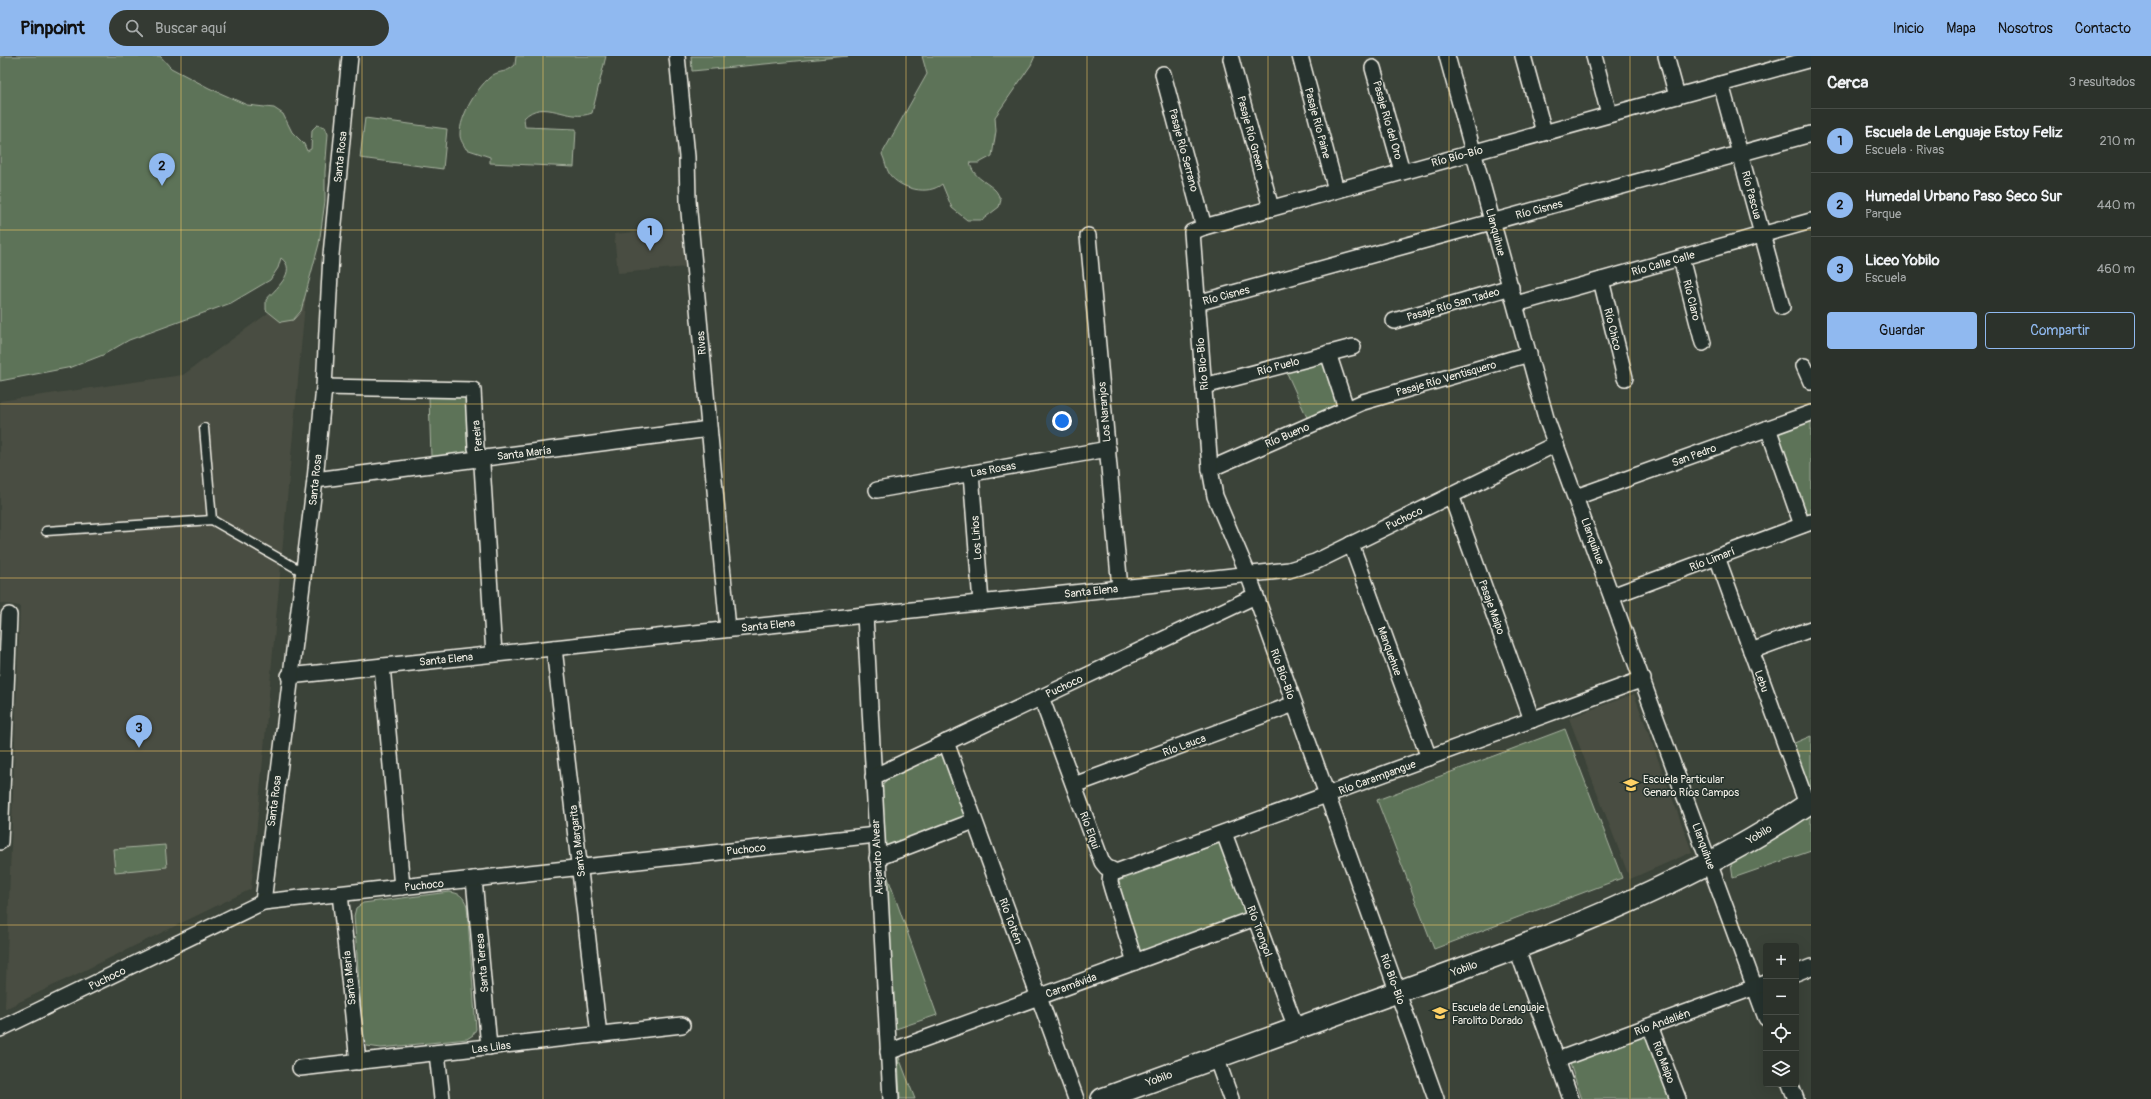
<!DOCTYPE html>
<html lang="es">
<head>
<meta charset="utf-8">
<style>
  :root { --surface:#2c322b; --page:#343a33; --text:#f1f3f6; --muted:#a6aaa9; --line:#484d47; --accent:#90b9f0 }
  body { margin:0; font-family:Pangolin,sans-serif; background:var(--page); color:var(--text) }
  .controls { position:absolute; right:12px; bottom:12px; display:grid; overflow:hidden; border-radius:4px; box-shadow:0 4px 16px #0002 }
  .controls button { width:36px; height:36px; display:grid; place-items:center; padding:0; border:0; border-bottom:1px solid var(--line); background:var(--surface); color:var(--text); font:20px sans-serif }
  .you { position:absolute; left:1062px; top:365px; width:14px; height:14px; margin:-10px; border:3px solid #fff; border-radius:50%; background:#1a73e8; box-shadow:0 0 0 6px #1a73e833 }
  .badge { display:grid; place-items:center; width:26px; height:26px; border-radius:50%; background:var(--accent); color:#111; font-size:13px; font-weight:700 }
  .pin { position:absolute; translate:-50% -33px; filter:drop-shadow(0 1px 2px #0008) }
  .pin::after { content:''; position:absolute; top:21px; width:14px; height:12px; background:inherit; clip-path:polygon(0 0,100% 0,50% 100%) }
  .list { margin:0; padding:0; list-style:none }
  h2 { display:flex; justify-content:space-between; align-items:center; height:52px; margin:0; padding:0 16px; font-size:17px }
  h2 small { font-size:13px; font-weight:400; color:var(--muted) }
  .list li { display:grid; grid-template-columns:26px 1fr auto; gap:12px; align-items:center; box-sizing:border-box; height:64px; padding:0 16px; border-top:1px solid var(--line) }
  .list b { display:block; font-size:15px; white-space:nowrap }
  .list p { margin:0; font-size:13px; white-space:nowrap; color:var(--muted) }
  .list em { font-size:13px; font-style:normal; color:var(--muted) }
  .actions { display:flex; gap:8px; padding:12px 16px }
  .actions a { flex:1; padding:9px 0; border:1px solid var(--accent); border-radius:4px; text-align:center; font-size:14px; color:var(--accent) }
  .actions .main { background:var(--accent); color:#111 }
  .icon { flex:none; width:22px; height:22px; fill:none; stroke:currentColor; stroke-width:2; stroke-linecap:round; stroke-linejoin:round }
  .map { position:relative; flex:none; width:1811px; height:1043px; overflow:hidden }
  header { display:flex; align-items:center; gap:24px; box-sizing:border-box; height:56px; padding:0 20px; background:var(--accent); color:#111 }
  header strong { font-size:19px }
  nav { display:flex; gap:22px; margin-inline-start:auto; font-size:14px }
  .search { width:280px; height:36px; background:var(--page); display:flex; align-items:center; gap:10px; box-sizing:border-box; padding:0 14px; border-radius:22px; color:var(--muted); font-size:15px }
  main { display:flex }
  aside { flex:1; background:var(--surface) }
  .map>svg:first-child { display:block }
</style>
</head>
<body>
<header>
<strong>Pinpoint</strong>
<div class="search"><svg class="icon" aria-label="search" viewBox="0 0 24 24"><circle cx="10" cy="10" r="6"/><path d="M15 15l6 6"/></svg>Buscar aquí</div>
<nav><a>Inicio</a><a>Mapa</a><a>Nosotros</a><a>Contacto</a></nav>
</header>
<main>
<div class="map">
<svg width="1811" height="1043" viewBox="0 0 1811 1043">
  <rect width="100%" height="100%" fill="#3b4339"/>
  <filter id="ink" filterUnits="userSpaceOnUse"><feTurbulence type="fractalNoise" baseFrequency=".025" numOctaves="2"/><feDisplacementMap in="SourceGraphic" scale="8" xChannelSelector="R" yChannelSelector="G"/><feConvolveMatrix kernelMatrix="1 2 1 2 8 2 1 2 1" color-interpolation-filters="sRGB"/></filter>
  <g filter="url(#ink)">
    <!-- built -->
    <g fill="#4a4e42">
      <polygon points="682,172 686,211 618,217 614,178"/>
      <polygon points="306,237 251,833 5,953 20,550 0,547 0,345 183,319 289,242"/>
      <polygon points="1634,638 1692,796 1630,823 1569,662"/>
    </g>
    <!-- green -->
    <g fill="#5d7358" stroke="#a8b2a0">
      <path d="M0,0H160L171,12L209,32L247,49L274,52L283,58L292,76L304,88L307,95L311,93L312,74L317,69L325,71L328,78L325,116V145L319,188L301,255L293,264L281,266L266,254V244C274,234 299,215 281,202L278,212L270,224L231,247L129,284L103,299L72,311L0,325Z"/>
      <path d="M516,0H606L592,57C568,67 544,41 524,62L525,71L576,73L574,111L490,107V101L466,93C464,89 460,84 460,79C459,61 478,29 493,19C501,14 505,18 515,9Z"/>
      <polygon points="691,0 848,0 692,15"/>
      <path d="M922,0H1035L1031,9L995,61L996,75L992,100L979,107H970C973,121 985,125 994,133C997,135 999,141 1001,144L999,151L982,164H967L952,152L942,128C928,140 901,133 890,119C886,113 885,104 882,98L927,18Z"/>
      <polygon points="365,62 447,73 443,113 360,102"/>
      <polygon points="1323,302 1340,351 1309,366 1286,315"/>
      <polygon points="465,339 468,344 471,392 467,397 431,401 429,341"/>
      <polygon points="1811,363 1811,459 1804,459 1778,379 1781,375"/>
      <polygon points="1565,673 1622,822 1434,893 1377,744"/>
      <polygon points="1811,680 1811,734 1808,736 1792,688"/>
      <polygon points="943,696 965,761 885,792 881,732 887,723"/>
      <polygon points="1811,757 1811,795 1733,822 1731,808"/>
      <polygon points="1220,787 1249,861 1139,900 1113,827"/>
      <polygon points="165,789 167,811 115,816 113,793"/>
      <polygon points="886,816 937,959 893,974"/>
      <path d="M449,836C460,837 463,840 467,850L476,973L473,979L467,983L381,992L367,990L363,979L354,860L356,852L363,847Z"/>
      <polygon points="1642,980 1650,986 1671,1043 1582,1043 1570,1008 1573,1003"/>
      <polygon points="898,999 915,1043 900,1043"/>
    </g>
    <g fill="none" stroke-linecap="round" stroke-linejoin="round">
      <!-- service casing -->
      <g stroke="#f4f1e8" stroke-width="11">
        <g id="service">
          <polyline points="204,372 212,464"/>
          <polyline points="46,475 212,464 303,516"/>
        </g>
      </g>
      <!-- minor casing -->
      <g stroke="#f4f1e8" stroke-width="18">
        <g id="minor">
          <polyline points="677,0 687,101 688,145 728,573"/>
          <polyline points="1300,0 1336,134"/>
          <polyline points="1447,0 1546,362 1766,962"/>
          <polyline points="1523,0 1544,76"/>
          <polyline points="1594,0 1609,58"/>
          <polyline points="1666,0 1677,40"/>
          <polyline points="1231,3 1271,152"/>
          <polyline points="1373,12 1402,115"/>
          <polyline points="1163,18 1204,171"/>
          <polyline points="1721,28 1782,251"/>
          <polyline points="1088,180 1120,532"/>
          <polyline points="1681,202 1703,287"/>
          <polyline points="1601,224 1625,322"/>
          <polyline points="1197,247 1811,78"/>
          <polyline points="1516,248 1811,165"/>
          <polyline points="1394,265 1511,231"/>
          <polyline points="1328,297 1346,352"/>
          <polyline points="1804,310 1811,326"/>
          <polyline points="1204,330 1353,291"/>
          <polyline points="324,331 473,334 476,392 482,409 494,598"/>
          <polyline points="1768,372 1802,469"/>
          <polyline points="1210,413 1363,346 1529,298"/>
          <polyline points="971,417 981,547"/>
          <polyline points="315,424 709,373"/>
          <polyline points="877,434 1108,393"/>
          <polyline points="1451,439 1532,664"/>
          <polyline points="1576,441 1811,357"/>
          <polyline points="1351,488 1429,702"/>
          <polyline points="1717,501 1807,748"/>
          <polyline points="1612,540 1811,466"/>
          <polyline points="865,559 891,1043"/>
          <polyline points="554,592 599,979"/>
          <polyline points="1751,595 1811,573"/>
          <polyline points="382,610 402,831"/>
          <polyline points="289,620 1289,514 1315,506 1556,388"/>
          <polyline points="1041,641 1102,806 1106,811 1116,816 1643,623"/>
          <polyline points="946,686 1076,1043"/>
          <polyline points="873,721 1255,540"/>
          <polyline points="1074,729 1294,648"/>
          <polyline points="1224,777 1296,972"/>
          <polyline points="0,786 9,559"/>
          <polyline points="877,802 974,765"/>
          <polyline points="1111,815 1110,826 1112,833 1135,906"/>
          <polyline points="474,823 489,991"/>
          <polyline points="340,838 358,1006"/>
          <polyline points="263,846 315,424 324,331 331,199 350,0"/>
          <polyline points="1517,893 1571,1043"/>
          <polyline points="1796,917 1811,911"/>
          <polyline points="1650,970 1678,1043"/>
          <polyline points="0,973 263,846 876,779"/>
          <polyline points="888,996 1255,862"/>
          <polyline points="437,997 442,1043"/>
          <polyline points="1216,1001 1231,1043"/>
          <polyline points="1557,1004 1766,927"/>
          <polyline points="300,1012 682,969"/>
          <polyline points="1790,1028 1796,1043"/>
          <polyline points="1436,1043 1248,518 1215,440 1210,413 1192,176 1204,171 1811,3"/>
        </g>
      </g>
      <!-- secondary casing -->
      <g stroke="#f4f1e8" stroke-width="24">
        <path id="secondary" d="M1102,1043C1196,1008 1291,974 1386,940C1533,887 1680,835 1811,746"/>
      </g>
      <!-- service -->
      <use href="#service" stroke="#26332d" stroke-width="8"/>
      <!-- minor -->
      <use href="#minor" stroke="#26332d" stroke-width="15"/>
      <!-- secondary -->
      <use href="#secondary" stroke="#26332d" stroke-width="21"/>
    </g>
  </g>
  <!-- grid -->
  <path fill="none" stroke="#ffd166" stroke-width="1" stroke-opacity="0.55" d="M181,0V1043M362,0V1043M543,0V1043M724,0V1043M906,0V1043M1087,0V1043M1268,0V1043M1449,0V1043M1630,0V1043M0,174H1811M0,348H1811M0,522H1811M0,695H1811M0,869H1811"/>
  <!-- icons -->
  <defs>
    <g id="school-bare" transform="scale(1.2)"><path d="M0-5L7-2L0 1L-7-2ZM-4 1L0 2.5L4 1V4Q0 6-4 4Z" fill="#ffd166" stroke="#26332d" stroke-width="2.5" paint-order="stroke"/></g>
  </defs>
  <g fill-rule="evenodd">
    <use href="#school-bare" x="1631" y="729"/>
    <use href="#school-bare" x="1440" y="957"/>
  </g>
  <g text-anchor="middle" stroke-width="3" stroke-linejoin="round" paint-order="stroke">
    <!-- street labels -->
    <g font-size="11" fill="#f4f1e8" stroke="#26332d">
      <text transform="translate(1388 64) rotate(74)" y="4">Pasaje Río del Oro</text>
      <text transform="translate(1318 67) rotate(75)" y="4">Pasaje Río Paine</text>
      <text transform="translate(1251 77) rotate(75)" y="4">Pasaje Río Green</text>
      <text transform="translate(1184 94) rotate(75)" y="4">Pasaje Río Serrano</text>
      <text transform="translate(1457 100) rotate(-15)" y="4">Río Bío-Bío</text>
      <text transform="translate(340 101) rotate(-84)" y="4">Santa Rosa</text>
      <text transform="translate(1752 139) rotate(75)" y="4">Río Pascua</text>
      <text transform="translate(1539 153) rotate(-15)" y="4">Río Cisnes</text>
      <text transform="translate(1496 176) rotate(75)" y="4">Llanquihue</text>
      <text transform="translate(1663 207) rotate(-16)" y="4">Río Calle Calle</text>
      <text transform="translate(1226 239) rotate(-15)" y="4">Río Cisnes</text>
      <text transform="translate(1692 244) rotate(76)" y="4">Río Claro</text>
      <text transform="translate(1453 248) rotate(-16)" y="4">Pasaje Río San Tadeo</text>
      <text transform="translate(1613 273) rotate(76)" y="4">Río Chico</text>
      <text transform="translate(701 287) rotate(-95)" y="4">Rivas</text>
      <text transform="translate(1202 308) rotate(-95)" y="4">Río Bío-Bío</text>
      <text transform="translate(1278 310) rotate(-15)" y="4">Río Puelo</text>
      <text transform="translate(1446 322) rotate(-16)" y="4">Pasaje Río Ventisquero</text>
      <text transform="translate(1104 356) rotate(-95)" y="4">Los Naranjos</text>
      <text transform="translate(1287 379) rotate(-23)" y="4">Río Bueno</text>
      <text transform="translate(477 380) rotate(-96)" y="4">Pereira</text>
      <text transform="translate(524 397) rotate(-7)" y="4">Santa María</text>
      <text transform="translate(1694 399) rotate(-20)" y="4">San Pedro</text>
      <text transform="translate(993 413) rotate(-10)" y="4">Las Rosas</text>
      <text transform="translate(315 424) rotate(-84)" y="4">Santa Rosa</text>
      <text transform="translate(1404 462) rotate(-26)" y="4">Puchoco</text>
      <text transform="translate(976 482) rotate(-94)" y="4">Los Lirios</text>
      <text transform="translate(1593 485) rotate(70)" y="4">Llanquihue</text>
      <text transform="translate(1712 503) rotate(-21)" y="4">Río Limarí</text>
      <text transform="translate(1091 535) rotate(-6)" y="4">Santa Elena</text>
      <text transform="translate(1492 551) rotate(70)" y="4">Pasaje Maipo</text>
      <text transform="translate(768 569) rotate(-6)" y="4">Santa Elena</text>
      <text transform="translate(1390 595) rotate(70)" y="4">Manquehue</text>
      <text transform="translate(446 603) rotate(-6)" y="4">Santa Elena</text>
      <text transform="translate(1283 618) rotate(70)" y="4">Río Bío-Bío</text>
      <text transform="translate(1762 625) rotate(70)" y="4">Lebu</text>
      <text transform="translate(1064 630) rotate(-25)" y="4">Puchoco</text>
      <text transform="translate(1184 689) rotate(-20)" y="4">Río Lauca</text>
      <text transform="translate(1377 721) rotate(-20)" y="4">Río Carampangue</text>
      <text transform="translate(274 745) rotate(-83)" y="4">Santa Rosa</text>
      <text transform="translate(1090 774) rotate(70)" y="4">Río Elqui</text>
      <text transform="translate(1759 778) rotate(-31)" y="4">Yobilo</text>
      <text transform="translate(577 785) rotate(-97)" y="4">Santa Margarita</text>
      <text transform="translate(1704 790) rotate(70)" y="4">Llanquihue</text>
      <text transform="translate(746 793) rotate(-6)" y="4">Puchoco</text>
      <text transform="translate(877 801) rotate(-93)" y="4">Alejandro Alvear</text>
      <text transform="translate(424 829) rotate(-6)" y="4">Puchoco</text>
      <text transform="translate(1011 865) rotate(70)" y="4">Río Toltén</text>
      <text transform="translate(1260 875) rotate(70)" y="4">Río Trongol</text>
      <text transform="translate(482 907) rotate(-95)" y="4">Santa Teresa</text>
      <text transform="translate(1464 912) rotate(-20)" y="4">Yobilo</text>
      <text transform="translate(107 922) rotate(-26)" y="4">Puchoco</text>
      <text transform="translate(349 922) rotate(-96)" y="4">Santa María</text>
      <text transform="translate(1393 923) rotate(70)" y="4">Río Bío-Bío</text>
      <text transform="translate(1071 929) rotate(-20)" y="4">Caramávida</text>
      <text transform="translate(1662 966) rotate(-20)" y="4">Río Andalién</text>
      <text transform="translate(491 991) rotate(-7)" y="4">Las Lilas</text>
      <text transform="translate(1664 1006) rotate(69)" y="4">Río Maipo</text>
      <text transform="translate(1159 1022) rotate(-20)" y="4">Yobilo</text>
    </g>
    <!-- poi labels -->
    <g font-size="11" fill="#f4f1e8" stroke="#26332d" text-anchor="start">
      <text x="1643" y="727">Escuela Particular<tspan x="1643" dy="13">Genaro Ríos Campos</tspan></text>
      <text x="1452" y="955">Escuela de Lenguaje<tspan x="1452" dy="13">Farolito Dorado</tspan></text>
    </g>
  </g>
</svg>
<div class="controls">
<button>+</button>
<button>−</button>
<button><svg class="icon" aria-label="locate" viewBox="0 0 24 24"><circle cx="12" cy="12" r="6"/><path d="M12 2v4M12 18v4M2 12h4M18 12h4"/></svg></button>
<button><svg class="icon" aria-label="layers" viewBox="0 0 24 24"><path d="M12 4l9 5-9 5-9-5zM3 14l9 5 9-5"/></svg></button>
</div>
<div class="you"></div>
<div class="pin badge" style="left:650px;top:195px">1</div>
<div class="pin badge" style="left:162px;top:130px">2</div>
<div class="pin badge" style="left:139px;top:692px">3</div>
</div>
<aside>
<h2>Cerca<small>3 resultados</small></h2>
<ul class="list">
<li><span class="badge">1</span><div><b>Escuela de Lenguaje Estoy Feliz</b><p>Escuela · Rivas</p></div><em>210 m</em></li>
<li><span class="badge">2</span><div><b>Humedal Urbano Paso Seco Sur</b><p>Parque</p></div><em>440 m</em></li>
<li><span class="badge">3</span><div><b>Liceo Yobilo</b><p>Escuela</p></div><em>460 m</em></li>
</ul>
<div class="actions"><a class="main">Guardar</a><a>Compartir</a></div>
</aside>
</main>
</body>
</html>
